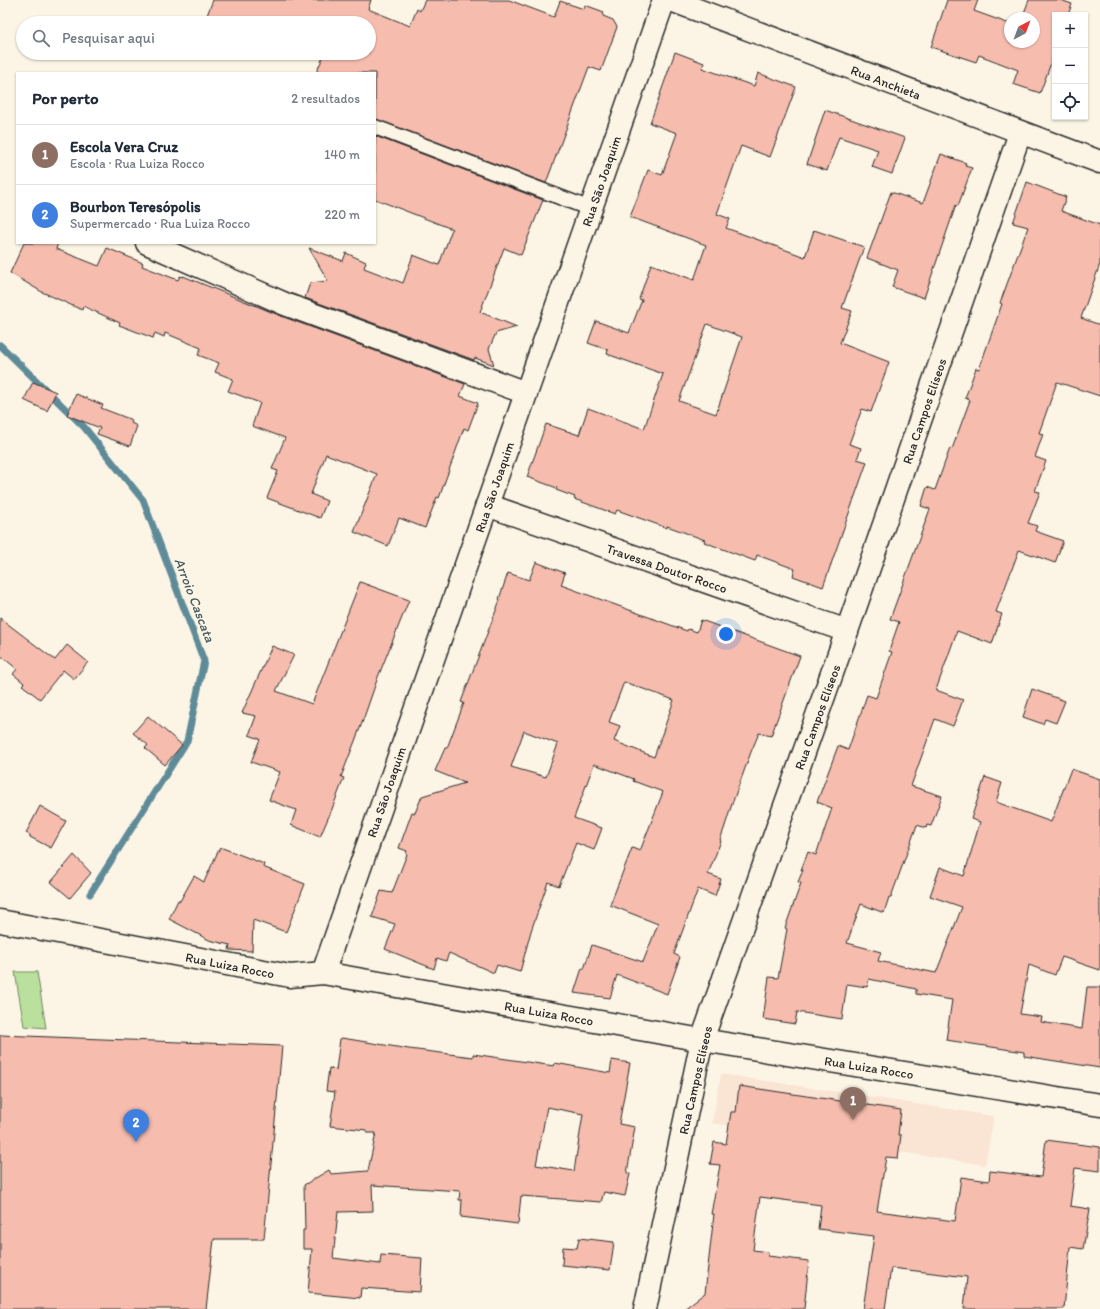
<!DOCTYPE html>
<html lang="pt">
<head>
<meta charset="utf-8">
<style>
  :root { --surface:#fff; --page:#f6f6f7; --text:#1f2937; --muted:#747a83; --line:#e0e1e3; --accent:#0f766e }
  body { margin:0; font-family:Itim,sans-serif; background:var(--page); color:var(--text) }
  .controls { position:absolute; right:12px; top:12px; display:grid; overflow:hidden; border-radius:0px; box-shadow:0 1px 3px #0004 }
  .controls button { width:36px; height:36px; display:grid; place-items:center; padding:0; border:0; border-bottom:1px solid var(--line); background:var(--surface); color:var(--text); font:20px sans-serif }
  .compass { position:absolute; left:1004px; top:12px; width:36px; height:36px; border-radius:50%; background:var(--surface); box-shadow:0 1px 3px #0004; rotate:41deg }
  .you { position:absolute; left:726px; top:634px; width:14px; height:14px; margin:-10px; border:3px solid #fff; border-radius:50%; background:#1a73e8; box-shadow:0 0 0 6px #1a73e833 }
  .badge { display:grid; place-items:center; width:26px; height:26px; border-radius:50%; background:var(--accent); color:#fff; font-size:13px; font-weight:700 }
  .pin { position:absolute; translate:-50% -33px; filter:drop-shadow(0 1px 2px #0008) }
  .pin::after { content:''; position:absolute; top:21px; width:14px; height:12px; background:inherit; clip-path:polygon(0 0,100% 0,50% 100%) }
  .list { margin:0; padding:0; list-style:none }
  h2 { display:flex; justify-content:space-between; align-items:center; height:52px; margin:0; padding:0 16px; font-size:17px }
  h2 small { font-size:13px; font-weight:400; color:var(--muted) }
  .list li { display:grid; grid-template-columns:26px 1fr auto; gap:12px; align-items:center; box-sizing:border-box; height:60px; padding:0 16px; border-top:1px solid var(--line) }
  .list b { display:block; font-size:15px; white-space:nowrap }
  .list p { margin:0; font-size:13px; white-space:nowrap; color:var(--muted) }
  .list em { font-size:13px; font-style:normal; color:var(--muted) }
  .icon { flex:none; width:22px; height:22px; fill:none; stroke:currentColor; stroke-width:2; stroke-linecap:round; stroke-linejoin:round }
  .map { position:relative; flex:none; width:1100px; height:1309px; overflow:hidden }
  .search { position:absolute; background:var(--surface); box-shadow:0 1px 3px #0004; left:16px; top:16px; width:360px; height:44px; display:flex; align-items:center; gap:10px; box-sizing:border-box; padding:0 14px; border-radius:22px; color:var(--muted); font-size:15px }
  .panel { position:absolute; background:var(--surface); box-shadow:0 1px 3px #0004; left:16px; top:72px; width:360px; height:172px; border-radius:0px }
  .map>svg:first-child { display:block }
</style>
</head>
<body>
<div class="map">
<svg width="1100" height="1309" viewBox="0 0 1100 1309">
  <rect width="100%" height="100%" fill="#fcf5e5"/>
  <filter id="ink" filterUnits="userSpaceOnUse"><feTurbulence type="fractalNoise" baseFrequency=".025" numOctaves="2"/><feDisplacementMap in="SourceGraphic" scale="8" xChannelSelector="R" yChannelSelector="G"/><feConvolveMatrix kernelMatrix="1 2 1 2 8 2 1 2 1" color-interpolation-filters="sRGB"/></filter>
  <g filter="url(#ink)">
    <!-- built -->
    <polygon fill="#fae4d4" points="721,1074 994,1116 985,1165 712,1123"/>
    <!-- green -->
    <polygon fill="#b9e19d" stroke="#728664" points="15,972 37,972 46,1028 24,1026"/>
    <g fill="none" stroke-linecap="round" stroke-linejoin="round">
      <!-- stream -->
      <polyline stroke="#5f8b99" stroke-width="7" points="0,345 84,427 143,500 204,661 187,741 90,894"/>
    </g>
    <!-- building -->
    <g fill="#f6bcae" stroke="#2b2b2b" fill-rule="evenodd">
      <polygon points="213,0 371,0 368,9 410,26 417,9 420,11 425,0 509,0 554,17 560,1 584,9 585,5 604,12 603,16 613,20 617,27 601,71 589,67 546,183 375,119 375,73 316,73 325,53 369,53 369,23 204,23"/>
      <polygon points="947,0 978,0 974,11 1010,24 1010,42 1034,42 1034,18 1022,18 1029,0 1060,0 1072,4 1068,15 1055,15 1055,52 1040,93 1013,84 1018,70 979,55 976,62 931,47"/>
      <path d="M675,52L704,63L702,68L754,86L758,73L796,87L770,157L741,146L717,214L730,219L726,228L805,257L814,230L864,247L842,308L852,311L840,343L889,362L871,412L862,409L849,444L861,448L857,459L867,462L823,587L793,576L795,569L757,555L755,561L704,542L705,540L667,526V528L617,510L615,514L574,499L575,497L556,490L557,488L527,477L546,424L579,435L588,408L644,429L663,374L607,354L608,350L588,343L596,321L629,333L642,300L639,299L651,264L694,280L706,245L630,217L648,170L662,175L677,133L650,123ZM707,324L742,337L716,414L679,401Z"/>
      <polygon points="825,110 905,138 892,174 872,167 878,150 839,137 827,171 807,164"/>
      <polygon points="375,136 543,200 521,255 504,248 480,312 517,327 496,333 489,349 494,365 475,358 474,360 305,298 310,283 328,281 309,248 343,261 346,253 366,262 364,268 403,283 413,255 439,265 452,229 375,199"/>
      <polygon points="941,154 966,163 965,166 972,168 958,206 956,205 924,298 892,287 898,270 867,258 891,192 923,203"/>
      <polygon points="1027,182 1066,197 1061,211 1100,225 1100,264 1081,318 1100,325 1100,396 1057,382 1039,433 1043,434 1035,457 1046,461 1035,491 1040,492 1028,523 1037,526 1035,531 1063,541 1055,563 1019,550 996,612 1002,614 992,644 957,631 936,690 963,700 953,726 935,719 911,786 942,796 931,826 927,825 926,828 917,825 891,897 889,897 884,913 861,904 847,943 881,952 878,961 936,973 962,907 930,896 940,867 964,876 980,822 971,819 985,777 1002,783 996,802 1051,822 1071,769 1100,779 1100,970 1062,957 1055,975 1029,965 1020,1014 1042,1017 1041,1022 1082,1029 1087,987 1100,987 1100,1068 1024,1056 1024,1052 946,1040 952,1000 916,994 916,989 869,979 867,987 847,984 842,1019 797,1012 795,1024 763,1019 769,977 778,978 787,929 785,928 801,883 798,882 803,870 801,870 808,852 816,855 832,808 817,802 838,746 848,750 867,695 876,698 892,652 889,651 899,622 890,619 930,509 921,506 927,487 935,490 950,448 952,449 970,400 965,398 976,368 979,369 1002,304 1000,303 1028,227 1013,223"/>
      <polygon points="24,243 58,243 56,249 99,266 107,248 143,263 142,266 178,280 180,276 183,277 183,276 281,316 465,384 460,396 478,403 468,430 464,428 439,498 437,497 425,528 399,518 388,546 354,532 377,474 326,454 311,494 327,501 320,518 267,498 278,471 272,469 285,438 252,426 260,403 228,391 233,379 215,372 219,363 198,355 201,348 165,333 164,337 155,333 153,338 119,325 120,323 83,306 82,310 42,292 10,273"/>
      <polygon points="33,382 56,392 47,411 24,400"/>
      <polygon points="76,394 103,405 101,408 132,420 131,423 137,426 130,446 97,434 100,428 67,415"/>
      <path d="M536,562L565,573L561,585L687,631L688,629L697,632L701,620L800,656L771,736L759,733L751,752L732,804L724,829L720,840L721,841L708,874L721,879L715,896L698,889L674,954L680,957L667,994L617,975L610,998L574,993L582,968L584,969L592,945L643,962L658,924L610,905L632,848L640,851L663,792L633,781L634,779L594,764L574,818L602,828L594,850L576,843L559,886L548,882L531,931L520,972L497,965L494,973L449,953L446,961L437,958L434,969L385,949L395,924L372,917L381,891L392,893L407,854H406L407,851L399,848L412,812L415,813L422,796L465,783L435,771L445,748H447L464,703L461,702L500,600L499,599L508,573L529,580ZM624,682L674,700L654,757L614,741L620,726L609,722ZM524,731L558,744L546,777L511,767Z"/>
      <polygon points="360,582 409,600 378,677 362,723 341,777 344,778 332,809 320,837 291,825 296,810 269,800 280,772 251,762 260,739 249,735 256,716 242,713 272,646 294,655 276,691 312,704"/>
      <polygon points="0,618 55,660 67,645 88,662 74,679 63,670 40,699 22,685 24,683 13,674 17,669 0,655"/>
      <polygon points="1032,689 1065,701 1056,723 1045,719 1043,724 1023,717"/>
      <polygon points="148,716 182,745 165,765 145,748 148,745 133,733"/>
      <polygon points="40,806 66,821 51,848 30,837 30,835 26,833"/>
      <polygon points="220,847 264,864 263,867 305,884 286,932 253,920 252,951 229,950 230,945 209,940 169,919 178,900 180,901 194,876 204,882"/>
      <polygon points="74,855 91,873 70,898 51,882"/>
      <polygon points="0,1035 282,1046 264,1239 214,1239 206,1309 0,1309"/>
      <path d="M342,1038L409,1049L473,1057V1054L554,1066L555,1063L610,1073L612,1060L630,1063L619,1124L635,1127L627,1173L630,1174L625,1196L604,1192L601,1202L521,1196L518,1224L461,1217L462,1200H459L460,1191L372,1185L373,1211L338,1212L333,1258L380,1264L381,1255L422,1258L420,1292L361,1288L360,1298L308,1293L312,1249H303V1230H305L304,1185L329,1170L331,1174L368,1171L376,1133H367V1130L330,1126L335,1092L326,1091L329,1068L336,1070L340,1039ZM547,1107L583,1114L574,1171L536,1165Z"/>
      <polygon points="739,1086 901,1110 898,1135 901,1135 898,1158 886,1157 877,1211 955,1221 961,1177 989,1181 990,1171 1041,1177 1046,1140 1100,1147 1100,1171 1075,1168 1070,1206 1090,1209 1083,1249 1070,1247 1064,1309 964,1309 967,1277 891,1268 885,1309 863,1309 874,1236 818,1229 821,1205 760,1197 753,1250 768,1252 768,1256 809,1261 804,1309 684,1309 705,1293 714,1214 711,1214 720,1165 710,1164 714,1142 726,1144 731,1112 736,1112"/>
      <polygon points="579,1238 614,1242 610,1270 562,1265 563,1247 577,1248"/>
    </g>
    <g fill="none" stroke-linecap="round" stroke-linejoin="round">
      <!-- service casing -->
      <g stroke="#2b2b2b" stroke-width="17">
        <polyline id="service" points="375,127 591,209"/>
      </g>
      <!-- minor casing -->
      <g stroke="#2b2b2b" stroke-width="25">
        <g id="minor">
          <polyline points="147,243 285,304 526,393"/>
          <polyline points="487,505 847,631"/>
          <polyline points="0,921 290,976 323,973 702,1040 847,631 1020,133"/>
          <polyline points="323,973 664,0"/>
        </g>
      </g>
      <!-- tertiary casing -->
      <g stroke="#2b2b2b" stroke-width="25">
        <g id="tertiary">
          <polyline points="671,0 1100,162"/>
          <polyline points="645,1309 702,1040 1100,1105"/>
        </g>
      </g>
      <!-- service -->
      <use href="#service" stroke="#fcf5e5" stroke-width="14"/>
      <!-- minor -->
      <use href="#minor" stroke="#fcf5e5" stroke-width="22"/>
      <!-- tertiary -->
      <use href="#tertiary" stroke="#fcf5e5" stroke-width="22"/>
    </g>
  </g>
  <g text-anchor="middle" stroke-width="3" stroke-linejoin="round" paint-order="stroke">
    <!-- street labels -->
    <g font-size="13" fill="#2b2b2b" stroke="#fcf5e5">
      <text transform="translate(886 82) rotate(21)" y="5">Rua Anchieta</text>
      <text transform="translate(601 181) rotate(-71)" y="5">Rua São Joaquim</text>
      <text transform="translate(924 411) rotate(-71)" y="5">Rua Campos Elíseos</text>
      <text transform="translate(494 487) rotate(-71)" y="5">Rua São Joaquim</text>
      <text transform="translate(667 568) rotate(19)" y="5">Travessa Doutor Rocco</text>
      <text transform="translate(817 717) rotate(-70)" y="5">Rua Campos Elíseos</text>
      <text transform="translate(386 792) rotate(-71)" y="5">Rua São Joaquim</text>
      <text transform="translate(230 965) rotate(11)" y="5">Rua Luiza Rocco</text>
      <text transform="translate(549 1013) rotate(10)" y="5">Rua Luiza Rocco</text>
      <text transform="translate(869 1067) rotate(9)" y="5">Rua Luiza Rocco</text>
      <text transform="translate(695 1080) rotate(-77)" y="5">Rua Campos Elíseos</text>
    </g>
    <!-- water labels -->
    <g font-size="14" font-style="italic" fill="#455b62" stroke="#fcf5e5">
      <text transform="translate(195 600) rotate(69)" y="5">Arroio Cascata</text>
    </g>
  </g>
</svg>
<div class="controls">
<button>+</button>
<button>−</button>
<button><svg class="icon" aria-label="locate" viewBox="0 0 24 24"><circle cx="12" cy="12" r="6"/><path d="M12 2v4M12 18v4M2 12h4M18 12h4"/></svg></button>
</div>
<svg class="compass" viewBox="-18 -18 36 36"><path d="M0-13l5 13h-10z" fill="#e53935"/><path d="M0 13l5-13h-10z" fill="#747a83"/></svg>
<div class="you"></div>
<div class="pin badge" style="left:853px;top:1120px;background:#8d6e63">1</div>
<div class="pin badge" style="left:136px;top:1142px;background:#3f7fe0">2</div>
<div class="search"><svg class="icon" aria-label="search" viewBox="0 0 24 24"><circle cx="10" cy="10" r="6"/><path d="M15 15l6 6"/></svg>Pesquisar aqui</div>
<section class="panel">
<h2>Por perto<small>2 resultados</small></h2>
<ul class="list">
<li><span class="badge" style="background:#8d6e63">1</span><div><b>Escola Vera Cruz</b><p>Escola · Rua Luiza Rocco</p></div><em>140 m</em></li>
<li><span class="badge" style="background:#3f7fe0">2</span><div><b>Bourbon Teresópolis</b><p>Supermercado · Rua Luiza Rocco</p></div><em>220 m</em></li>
</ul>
</section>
</div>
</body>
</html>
